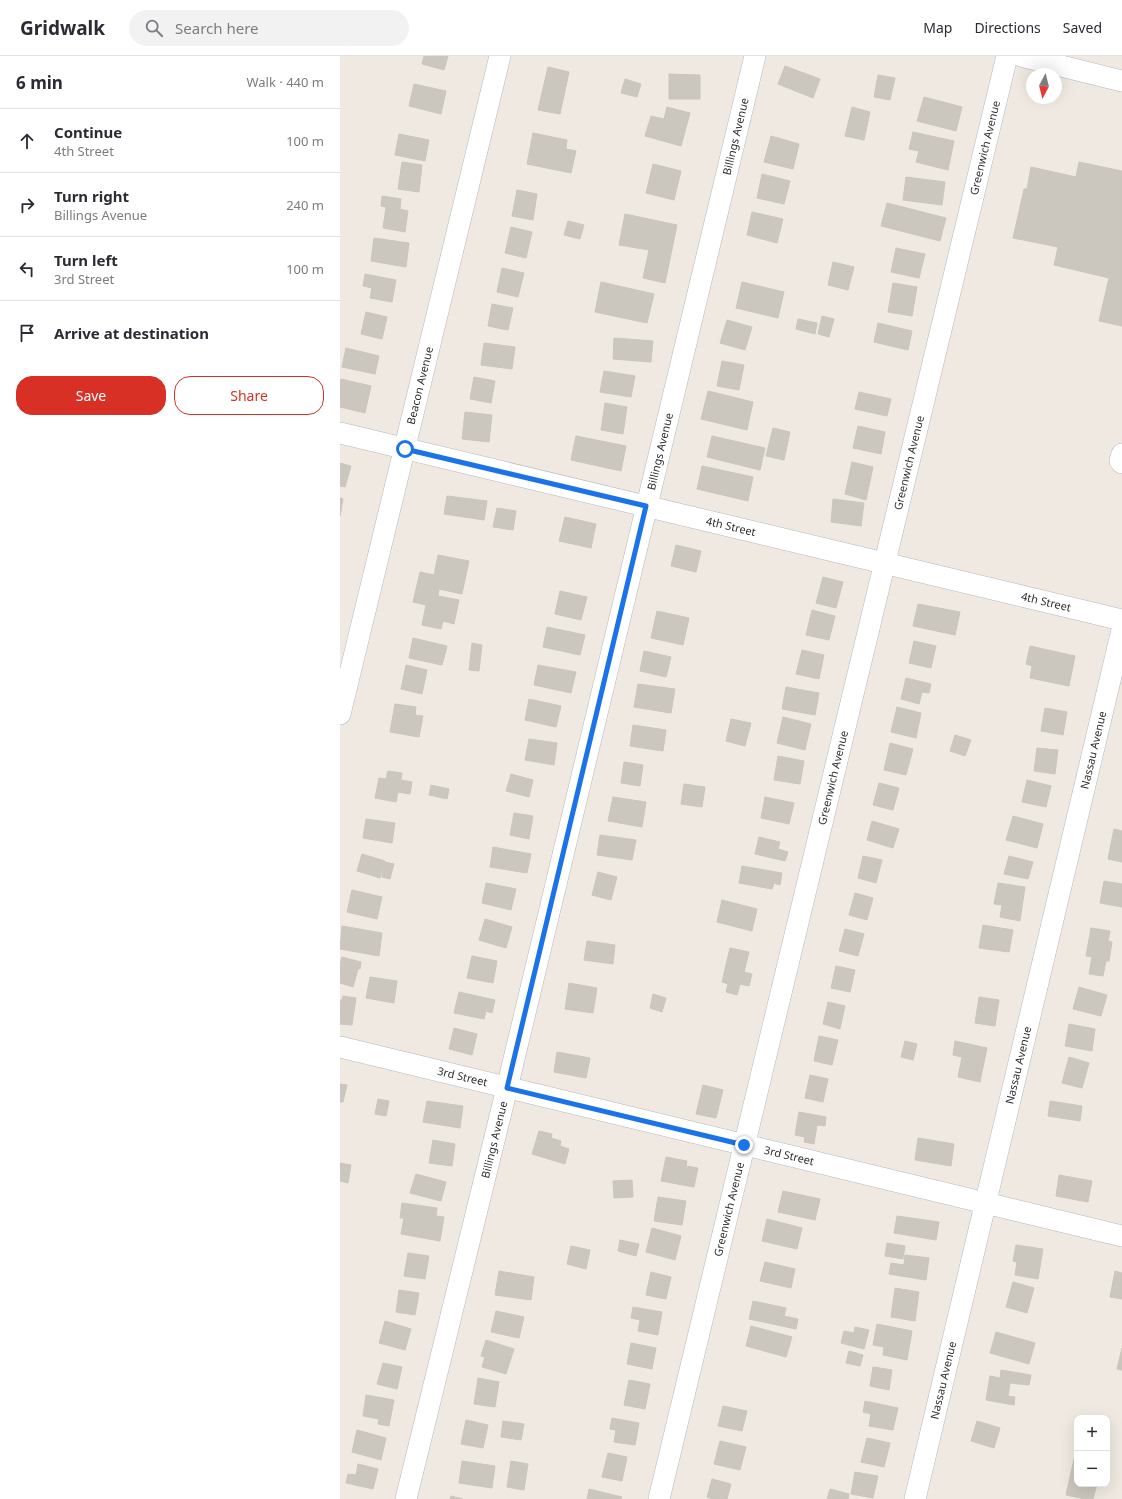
<!DOCTYPE html>
<html lang="en">
<head>
<meta charset="utf-8">
<style>
  :root { --surface:#fff; --page:#f2f2f3; --text:#2b2b33; --muted:#7c7c81; --line:#e1e1e2; --accent:#d93025 }
  body { margin:0; font-family:"Noto Sans",sans-serif; background:var(--page); color:var(--text) }
  .controls { position:absolute; right:12px; bottom:12px; display:grid; overflow:hidden; border-radius:8px; box-shadow:0 4px 16px #0002 }
  .controls button { width:36px; height:36px; display:grid; place-items:center; padding:0; border:0; border-bottom:1px solid var(--line); background:var(--surface); color:var(--text); font:20px sans-serif }
  .compass { position:absolute; left:686px; top:12px; width:36px; height:36px; border-radius:50%; background:var(--surface); box-shadow:0 4px 16px #0002; rotate:187deg }
  .stop { position:absolute; width:12px; height:12px; margin:-9px; border:3px solid #1a73e8; border-radius:50%; background:#fff }
  .stop.end { background:#1a73e8; border-color:#fff; box-shadow:0 1px 4px #0008 }
  .list { margin:0; padding:0; list-style:none }
  h2 { display:flex; justify-content:space-between; align-items:center; height:52px; margin:0; padding:0 16px; font-size:17px }
  h2 small { font-size:13px; font-weight:400; color:var(--muted) }
  .list li { display:grid; grid-template-columns:26px 1fr auto; gap:12px; align-items:center; box-sizing:border-box; height:64px; padding:0 16px; border-top:1px solid var(--line) }
  .list b { display:block; font-size:15px; white-space:nowrap }
  .list p { margin:0; font-size:13px; white-space:nowrap; color:var(--muted) }
  .list em { font-size:13px; font-style:normal; color:var(--muted) }
  .actions { display:flex; gap:8px; padding:12px 16px }
  .actions a { flex:1; padding:9px 0; border:1px solid var(--accent); border-radius:16px; text-align:center; font-size:14px; color:var(--accent) }
  .actions .main { background:var(--accent); color:#fff }
  .icon { flex:none; width:22px; height:22px; fill:none; stroke:currentColor; stroke-width:2; stroke-linecap:round; stroke-linejoin:round }
  .map { position:relative; flex:none; width:782px; height:1443px; overflow:hidden }
  header { display:flex; align-items:center; gap:24px; box-sizing:border-box; height:56px; padding:0 20px; background:var(--surface); border-bottom:1px solid var(--line) }
  header strong { font-size:19px }
  nav { display:flex; gap:22px; margin-inline-start:auto; font-size:14px }
  .search { width:280px; height:36px; background:var(--page); display:flex; align-items:center; gap:10px; box-sizing:border-box; padding:0 14px; border-radius:22px; color:var(--muted); font-size:15px }
  main { display:flex }
  aside { flex:1; background:var(--surface) }
  .map>svg:first-child { display:block }
</style>
</head>
<body>
<header>
<strong>Gridwalk</strong>
<div class="search"><svg class="icon" aria-label="search" viewBox="0 0 24 24"><circle cx="10" cy="10" r="6"/><path d="M15 15l6 6"/></svg>Search here</div>
<nav><a>Map</a><a>Directions</a><a>Saved</a></nav>
</header>
<main>
<aside>
<h2>6 min<small>Walk · 440 m</small></h2>
<ul class="list">
<li><svg class="icon" aria-label="ahead" viewBox="0 0 24 24"><path d="M12 20V5M6 11l6-6 6 6"/></svg><div><b>Continue</b><p>4th Street</p></div><em>100 m</em></li>
<li><svg class="icon" aria-label="right" viewBox="0 0 24 24"><path d="M7 20v-9h11M14 6l5 5-5 5"/></svg><div><b>Turn right</b><p>Billings Avenue</p></div><em>240 m</em></li>
<li><svg class="icon" aria-label="left" viewBox="0 0 24 24"><path d="M17 20v-9H6M10 6l-5 5 5 5"/></svg><div><b>Turn left</b><p>3rd Street</p></div><em>100 m</em></li>
<li><svg class="icon" aria-label="arrive" viewBox="0 0 24 24"><path d="M6 21V4h12l-3 4 3 4H6"/></svg><div><b>Arrive at destination</b></div></li>
</ul>
<div class="actions"><a class="main">Save</a><a>Share</a></div>
</aside>
<div class="map">
<svg width="782" height="1443" viewBox="0 0 782 1443">
  <rect width="100%" height="100%" fill="#efe9e1"/>
  <!-- building -->
  <g fill="#cbc7bf" stroke="#cbc5ba">
    <polygon points="84,0 108,0 104,14 82,8"/>
    <polygon points="445,10 480,23 473,42 438,28"/>
    <polygon points="208,11 229,16 220,58 198,54"/>
    <polygon points="329,18 360,19 360,43 329,43"/>
    <polygon points="538,19 555,22 550,44 534,41"/>
    <polygon points="285,23 301,28 297,41 281,37"/>
    <polygon points="74,28 106,35 101,58 69,50"/>
    <polygon points="584,41 622,51 616,75 577,65"/>
    <polygon points="327,51 350,57 341,90 305,80 311,60 324,63"/>
    <polygon points="512,51 530,56 524,84 505,80"/>
    <polygon points="573,76 614,85 608,114 576,106 579,95 569,93"/>
    <polygon points="193,77 227,84 226,93 236,95 231,117 187,108"/>
    <polygon points="59,78 89,84 85,105 55,99"/>
    <polygon points="431,80 459,88 453,113 424,106"/>
    <polygon points="62,106 82,109 79,136 58,133"/>
    <polygon points="739,106 782,115 782,270 759,265 769,222 714,209 718,191 673,182 684,133 687,133 691,111 736,121"/>
    <polygon points="313,108 341,115 334,144 306,137"/>
    <polygon points="422,118 450,125 444,148 417,142"/>
    <polygon points="566,121 605,126 602,149 563,144"/>
    <polygon points="177,134 197,138 193,164 172,160"/>
    <polygon points="42,140 61,143 60,153 68,155 65,176 43,172 46,151 41,150"/>
    <polygon points="547,147 606,162 600,185 541,170"/>
    <polygon points="412,156 443,163 437,187 407,179"/>
    <polygon points="285,158 337,169 325,227 303,222 309,194 279,189"/>
    <polygon points="228,165 244,169 240,183 224,179"/>
    <polygon points="171,171 192,176 186,202 165,197"/>
    <polygon points="34,182 69,187 66,211 31,205"/>
    <polygon points="556,192 585,198 579,222 551,216"/>
    <polygon points="493,206 514,211 508,234 488,229"/>
    <polygon points="162,212 184,217 178,241 157,236"/>
    <polygon points="25,218 56,224 52,246 30,242 32,232 23,230"/>
    <polygon points="261,226 314,238 307,267 255,256"/>
    <polygon points="402,226 444,236 438,262 396,252"/>
    <polygon points="553,227 577,231 572,260 548,256"/>
    <polygon points="152,248 173,252 168,274 148,270"/>
    <polygon points="26,256 47,261 42,283 21,278"/>
    <polygon points="482,260 494,263 489,281 478,278"/>
    <polygon points="458,263 477,267 475,278 456,273"/>
    <polygon points="387,264 412,271 405,294 380,287"/>
    <polygon points="538,267 572,275 568,294 534,286"/>
    <polygon points="274,282 313,285 311,306 273,303"/>
    <polygon points="144,287 175,291 172,313 141,309"/>
    <polygon points="6,292 39,300 35,318 2,311"/>
    <polygon points="382,305 404,309 399,334 377,330"/>
    <polygon points="264,315 295,320 291,341 260,336"/>
    <polygon points="134,321 155,325 151,347 130,343"/>
    <polygon points="1,323 31,330 25,357 0,351 0,330"/>
    <polygon points="368,335 413,346 407,374 361,363"/>
    <polygon points="519,336 551,343 547,360 515,353"/>
    <polygon points="265,347 287,351 283,378 261,374"/>
    <polygon points="125,356 152,359 149,386 122,383"/>
    <polygon points="518,370 545,376 541,398 513,392"/>
    <polygon points="433,372 450,376 444,404 426,400"/>
    <polygon points="236,380 286,390 281,415 231,404"/>
    <polygon points="372,380 425,392 420,414 367,401"/>
    <polygon points="512,406 533,411 526,444 505,438"/>
    <polygon points="0,407 11,410 5,431 0,430"/>
    <polygon points="362,410 413,421 408,445 357,433"/>
    <polygon points="107,440 147,445 144,464 104,458"/>
    <polygon points="0,442 3,443 0,460"/>
    <polygon points="493,443 524,447 521,470 491,466"/>
    <polygon points="157,452 176,455 173,474 153,471"/>
    <polygon points="225,461 256,468 251,492 219,485"/>
    <polygon points="336,489 361,495 356,516 331,510"/>
    <polygon points="98,499 129,505 122,538 99,533 98,540 119,544 114,568 103,565 101,573 82,569 86,549 73,546 80,516 94,519"/>
    <polygon points="483,521 503,526 496,552 476,547"/>
    <polygon points="220,535 247,541 241,564 215,558"/>
    <polygon points="578,548 620,556 615,579 573,570"/>
    <polygon points="472,554 495,560 489,584 466,579"/>
    <polygon points="317,555 349,562 343,589 311,582"/>
    <polygon points="207,571 245,579 240,599 203,591"/>
    <polygon points="73,582 107,590 102,609 69,602"/>
    <polygon points="574,585 596,590 591,612 569,607"/>
    <polygon points="132,587 142,589 139,615 129,614"/>
    <polygon points="690,590 735,600 729,630 690,622 692,610 686,608"/>
    <polygon points="462,594 484,599 479,623 456,618"/>
    <polygon points="304,595 331,601 326,621 300,615"/>
    <polygon points="66,609 87,614 82,638 61,633"/>
    <polygon points="198,609 236,616 231,637 194,629"/>
    <polygon points="566,622 591,628 589,637 582,636 579,648 561,643"/>
    <polygon points="298,628 335,633 331,657 294,651"/>
    <polygon points="446,631 479,637 475,659 442,653"/>
    <polygon points="189,643 221,650 216,671 185,664"/>
    <polygon points="55,648 76,651 75,659 83,660 79,681 50,676"/>
    <polygon points="557,651 581,657 576,682 551,676"/>
    <polygon points="705,652 727,656 723,679 701,675"/>
    <polygon points="443,661 471,668 465,694 437,687"/>
    <polygon points="391,663 411,667 405,690 386,685"/>
    <polygon points="293,669 326,674 323,695 290,690"/>
    <polygon points="615,679 631,684 625,700 610,695"/>
    <polygon points="189,683 217,687 214,709 185,704"/>
    <polygon points="550,687 573,693 566,719 544,714"/>
    <polygon points="697,692 718,694 715,718 694,715"/>
    <polygon points="438,700 464,705 460,728 434,724"/>
    <polygon points="284,706 303,709 300,730 281,727"/>
    <polygon points="48,715 62,717 61,724 72,726 70,738 58,736 56,746 35,742 39,722 46,723"/>
    <polygon points="171,718 193,724 189,741 166,735"/>
    <polygon points="687,724 711,730 706,751 682,746"/>
    <polygon points="539,727 559,732 553,754 533,749"/>
    <polygon points="344,728 365,731 362,751 341,748"/>
    <polygon points="91,729 109,733 107,743 89,739"/>
    <polygon points="273,741 306,746 302,771 268,765"/>
    <polygon points="425,741 454,747 449,768 421,762"/>
    <polygon points="174,757 193,760 189,783 170,779"/>
    <polygon points="673,760 703,768 697,792 666,784"/>
    <polygon points="26,763 55,767 52,787 23,782"/>
    <polygon points="532,765 559,773 553,792 527,784"/>
    <polygon points="774,773 782,775 782,806 768,803"/>
    <polygon points="260,779 296,784 292,804 257,799"/>
    <polygon points="419,781 440,786 438,793 448,796 445,805 415,798"/>
    <polygon points="153,791 191,798 187,817 150,811"/>
    <polygon points="22,798 45,805 40,822 17,815"/>
    <polygon points="523,800 542,804 536,827 518,822"/>
    <polygon points="669,800 693,806 688,823 664,818"/>
    <polygon points="45,806 54,808 50,823 42,821"/>
    <polygon points="402,810 442,817 440,829 434,827 432,833 399,827"/>
    <polygon points="258,816 277,821 271,844 252,839"/>
    <polygon points="764,825 782,828 782,851 760,847"/>
    <polygon points="146,827 176,833 171,854 142,847"/>
    <polygon points="658,827 685,831 680,865 660,861 662,849 654,848"/>
    <polygon points="12,834 42,841 37,863 7,856"/>
    <polygon points="515,837 533,842 527,864 509,859"/>
    <polygon points="382,844 417,853 412,875 377,866"/>
    <polygon points="145,863 172,871 166,892 139,884"/>
    <polygon points="643,869 673,874 669,896 639,892"/>
    <polygon points="2,870 42,877 39,900 0,893"/>
    <polygon points="751,872 770,875 768,885 772,886 769,905 766,905 763,920 749,918 752,901 746,900"/>
    <polygon points="505,873 524,878 518,900 499,895"/>
    <polygon points="247,885 275,889 273,908 244,904"/>
    <polygon points="390,892 409,896 404,916 412,918 409,930 400,928 397,939 386,936 388,928 382,926"/>
    <polygon points="132,900 157,905 153,927 127,922"/>
    <polygon points="2,901 21,906 20,913 0,908"/>
    <polygon points="0,909 18,913 13,931 0,927"/>
    <polygon points="496,910 515,914 510,936 491,932"/>
    <polygon points="30,921 57,925 54,947 26,942"/>
    <polygon points="229,927 257,932 253,957 225,953"/>
    <polygon points="739,931 767,939 761,960 733,953"/>
    <polygon points="119,936 155,944 152,957 146,955 144,963 114,957"/>
    <polygon points="313,938 326,942 322,956 310,952"/>
    <polygon points="3,940 16,942 12,969 0,968 0,944 2,944"/>
    <polygon points="639,941 659,944 655,970 635,967"/>
    <polygon points="488,946 505,950 500,973 483,968"/>
    <polygon points="729,968 755,973 752,995 725,990"/>
    <polygon points="114,972 137,978 132,999 109,993"/>
    <polygon points="479,980 498,984 492,1009 474,1005"/>
    <polygon points="565,985 577,988 573,1004 561,1001"/>
    <polygon points="615,985 647,992 640,1026 618,1021 622,1001 613,999"/>
    <polygon points="217,996 250,1002 246,1022 214,1016"/>
    <polygon points="729,1001 749,1007 742,1032 722,1027"/>
    <polygon points="470,1019 488,1023 483,1046 465,1042"/>
    <polygon points="0,1028 7,1029 3,1046 0,1046"/>
    <polygon points="363,1029 383,1034 376,1062 356,1058"/>
    <polygon points="38,1043 49,1045 46,1060 35,1058"/>
    <polygon points="87,1045 123,1050 120,1072 83,1066"/>
    <polygon points="710,1045 742,1050 740,1065 708,1060"/>
    <polygon points="459,1056 486,1061 485,1070 477,1069 474,1088 464,1086 465,1081 455,1079"/>
    <polygon points="199,1075 212,1078 211,1082 221,1085 220,1090 229,1093 225,1108 192,1098"/>
    <polygon points="578,1082 614,1088 611,1110 575,1104"/>
    <polygon points="93,1084 115,1088 112,1110 89,1107"/>
    <polygon points="326,1101 347,1105 346,1110 358,1112 354,1131 321,1125"/>
    <polygon points="0,1107 11,1109 8,1127 0,1125"/>
    <polygon points="76,1118 106,1126 101,1145 70,1137"/>
    <polygon points="719,1119 752,1125 748,1146 716,1140"/>
    <polygon points="292,1124 293,1141 274,1142 273,1125"/>
    <polygon points="443,1135 480,1143 475,1164 438,1156"/>
    <polygon points="318,1141 346,1145 342,1169 314,1165"/>
    <polygon points="62,1147 97,1152 96,1160 104,1161 100,1185 61,1178 64,1162 60,1162"/>
    <polygon points="557,1160 599,1166 596,1184 554,1177"/>
    <polygon points="427,1163 462,1172 457,1193 422,1185"/>
    <polygon points="312,1172 341,1180 335,1204 306,1196"/>
    <polygon points="280,1184 299,1188 296,1200 278,1195"/>
    <polygon points="547,1187 565,1190 563,1203 545,1200"/>
    <polygon points="676,1189 703,1193 698,1223 675,1219 677,1206 673,1205"/>
    <polygon points="231,1190 250,1194 246,1213 227,1208"/>
    <polygon points="68,1197 89,1200 85,1223 64,1220"/>
    <polygon points="565,1199 589,1202 586,1224 549,1218 551,1207 564,1209"/>
    <polygon points="425,1206 455,1213 451,1232 420,1225"/>
    <polygon points="159,1215 194,1221 191,1244 155,1239"/>
    <polygon points="775,1215 782,1217 782,1243 770,1241"/>
    <polygon points="311,1216 331,1221 326,1243 306,1239"/>
    <polygon points="673,1226 694,1232 687,1257 666,1251"/>
    <polygon points="555,1232 579,1236 575,1265 551,1261"/>
    <polygon points="59,1234 79,1237 75,1259 56,1256"/>
    <polygon points="413,1245 446,1252 444,1260 458,1263 456,1273 409,1263"/>
    <polygon points="293,1251 322,1256 318,1279 298,1275 300,1264 291,1262"/>
    <polygon points="156,1255 184,1261 179,1282 151,1276"/>
    <polygon points="45,1265 71,1273 65,1294 39,1287"/>
    <polygon points="537,1268 572,1275 567,1304 543,1299 544,1291 533,1289"/>
    <polygon points="411,1270 452,1281 446,1301 406,1290"/>
    <polygon points="515,1271 529,1274 524,1293 501,1287 504,1275 514,1277"/>
    <polygon points="656,1276 695,1287 689,1308 650,1297"/>
    <polygon points="146,1284 174,1293 166,1318 142,1311 145,1301 141,1300"/>
    <polygon points="291,1287 316,1292 312,1313 287,1308"/>
    <polygon points="782,1292 782,1314 777,1313"/>
    <polygon points="509,1295 523,1299 520,1310 506,1307"/>
    <polygon points="43,1307 62,1311 57,1333 37,1328"/>
    <polygon points="533,1311 552,1314 549,1334 530,1330"/>
    <polygon points="661,1314 691,1319 689,1329 670,1327 668,1340 675,1341 674,1349 646,1344 650,1320 660,1322"/>
    <polygon points="138,1322 159,1326 155,1351 134,1348"/>
    <polygon points="289,1324 310,1328 305,1353 284,1349"/>
    <polygon points="26,1339 54,1344 49,1370 38,1368 39,1363 23,1360"/>
    <polygon points="525,1345 558,1352 553,1374 529,1370 531,1358 523,1356"/>
    <polygon points="383,1350 407,1355 402,1375 378,1370"/>
    <polygon points="272,1362 299,1367 295,1389 274,1386 276,1374 270,1373"/>
    <polygon points="126,1364 148,1369 143,1392 121,1388"/>
    <polygon points="163,1365 184,1368 181,1384 161,1381"/>
    <polygon points="637,1365 660,1372 654,1392 631,1385"/>
    <polygon points="17,1374 46,1382 41,1404 12,1396"/>
    <polygon points="527,1382 550,1387 544,1411 521,1406"/>
    <polygon points="380,1385 406,1391 400,1414 374,1408"/>
    <polygon points="737,1390 737,1428 757,1428 753,1443 745,1443 726,1439"/>
    <polygon points="268,1397 287,1401 282,1425 262,1421"/>
    <polygon points="122,1405 155,1410 152,1432 119,1427"/>
    <polygon points="171,1405 188,1408 184,1434 167,1431"/>
    <polygon points="18,1408 38,1413 33,1433 6,1427 8,1418 16,1419"/>
    <polygon points="515,1416 538,1420 533,1442 511,1438"/>
    <polygon points="372,1423 391,1428 387,1443 372,1443 367,1441"/>
    <polygon points="249,1433 282,1441 281,1443 247,1443"/>
    <polygon points="490,1433 509,1438 508,1443 487,1443"/>
    <polygon points="111,1440 123,1443 110,1443"/>
  </g>
  <g fill="none" stroke-linecap="round" stroke-linejoin="round">
    <!-- minor casing -->
    <g stroke="#b4b7c1" stroke-width="22">
      <g id="minor">
        <polyline points="681,0 782,25"/>
        <path id="s1" d="M0,377L782,564"/>
        <polyline points="782,398 780,405 782,407"/>
        <path id="s2" d="M0,658L160,0"/>
        <path id="s3" d="M0,991L782,1180"/>
        <path id="s4" d="M66,1443L167,1032L415,0"/>
        <path id="s5" d="M319,1443L667,0"/>
        <path id="s6" d="M575,1443L782,574"/>
      </g>
    </g>
    <!-- minor -->
    <use href="#minor" stroke="#fff" stroke-width="21"/>
  </g>
  <g fill="none" stroke-linecap="round" stroke-linejoin="round">
    <!-- route -->
    <polyline stroke="#1a73e8" stroke-width="5" points="65,393 306,450 167,1032 404,1089"/>
  </g>
  <g text-anchor="middle" stroke-width="3" stroke-linejoin="round" paint-order="stroke">
    <!-- street labels -->
    <g font-size="11" fill="#2e2e2e" stroke="#fff">
      <text dy="4" stroke="none"><textPath href="#s4" startOffset="1402">Billings Avenue</textPath></text>
      <text dy="4" stroke="none"><textPath href="#s5" startOffset="1390">Greenwich Avenue</textPath></text>
      <text dy="4" stroke="none"><textPath href="#s2" startOffset="338">Beacon Avenue</textPath></text>
      <text dy="4" stroke="none"><textPath href="#s4" startOffset="1078">Billings Avenue</textPath></text>
      <text dy="4" stroke="none"><textPath href="#s5" startOffset="1066">Greenwich Avenue</textPath></text>
      <text dy="4" stroke="none"><textPath href="#s1" startOffset="402">4th Street</textPath></text>
      <text dy="4" stroke="none"><textPath href="#s1" startOffset="726">4th Street</textPath></text>
      <text dy="4" stroke="none"><textPath href="#s6" startOffset="770">Nassau Avenue</textPath></text>
      <text dy="4" stroke="none"><textPath href="#s5" startOffset="742">Greenwich Avenue</textPath></text>
      <text dy="4" stroke="none"><textPath href="#s6" startOffset="446">Nassau Avenue</textPath></text>
      <text dy="4" stroke="none"><textPath href="#s3" startOffset="126">3rd Street</textPath></text>
      <text dy="4" stroke="none"><textPath href="#s4" startOffset="370">Billings Avenue</textPath></text>
      <text dy="4" stroke="none"><textPath href="#s3" startOffset="462">3rd Street</textPath></text>
      <text dy="4" stroke="none"><textPath href="#s5" startOffset="298">Greenwich Avenue</textPath></text>
      <text dy="4" stroke="none"><textPath href="#s6" startOffset="122">Nassau Avenue</textPath></text>
    </g>
  </g>
</svg>
<div class="controls">
<button>+</button>
<button>−</button>
</div>
<svg class="compass" viewBox="-18 -18 36 36"><path d="M0-13l5 13h-10z" fill="#e53935"/><path d="M0 13l5-13h-10z" fill="#7c7c81"/></svg>
<div class="stop" style="left:65px;top:393px"></div>
<div class="stop end" style="left:404px;top:1089px"></div>
</div>
</main>
</body>
</html>
